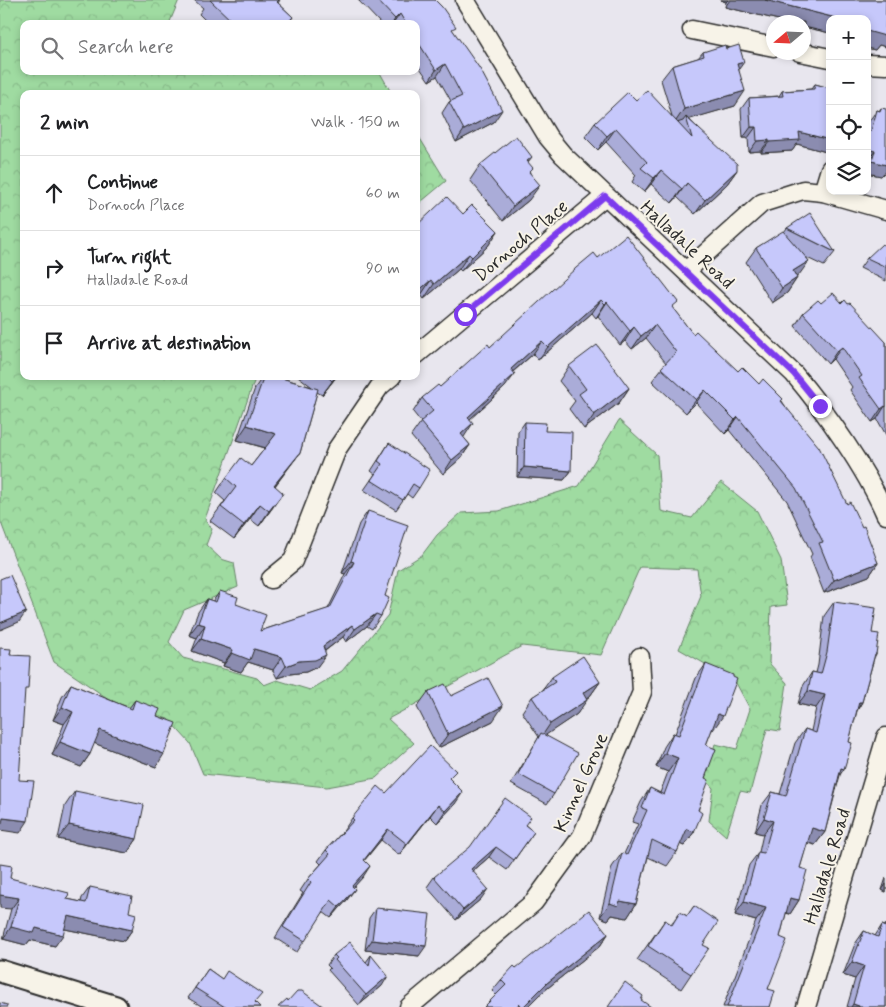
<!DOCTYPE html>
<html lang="en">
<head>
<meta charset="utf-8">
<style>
  :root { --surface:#fff; --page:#f6f6f6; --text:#202124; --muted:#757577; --line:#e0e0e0 }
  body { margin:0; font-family:Mynerve,sans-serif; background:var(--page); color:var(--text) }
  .controls { position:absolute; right:15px; top:15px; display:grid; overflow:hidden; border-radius:10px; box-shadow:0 2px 8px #0003 }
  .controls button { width:45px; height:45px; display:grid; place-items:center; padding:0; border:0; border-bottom:1px solid var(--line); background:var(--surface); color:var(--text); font:25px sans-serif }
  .compass { position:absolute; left:766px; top:15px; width:45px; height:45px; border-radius:50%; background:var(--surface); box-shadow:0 2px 8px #0003; rotate:251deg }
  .stop { position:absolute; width:15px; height:15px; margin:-11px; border:4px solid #7c3aed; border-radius:50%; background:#fff }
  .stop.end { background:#7c3aed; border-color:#fff; box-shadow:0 1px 5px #0008 }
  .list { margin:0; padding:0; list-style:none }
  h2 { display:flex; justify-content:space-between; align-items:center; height:65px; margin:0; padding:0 20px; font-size:21px }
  h2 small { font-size:16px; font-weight:400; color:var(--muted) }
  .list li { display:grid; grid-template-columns:32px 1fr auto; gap:15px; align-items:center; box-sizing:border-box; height:75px; padding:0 20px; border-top:1px solid var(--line) }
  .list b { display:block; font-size:19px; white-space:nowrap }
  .list p { margin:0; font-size:16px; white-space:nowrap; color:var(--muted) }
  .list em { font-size:16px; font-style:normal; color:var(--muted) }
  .icon { flex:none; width:28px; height:28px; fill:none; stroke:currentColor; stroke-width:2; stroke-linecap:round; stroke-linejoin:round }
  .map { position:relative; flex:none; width:886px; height:1007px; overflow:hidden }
  .search { position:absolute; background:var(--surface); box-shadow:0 2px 8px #0003; left:20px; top:20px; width:400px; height:55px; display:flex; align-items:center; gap:12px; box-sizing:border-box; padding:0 18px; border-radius:10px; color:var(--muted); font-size:19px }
  .panel { position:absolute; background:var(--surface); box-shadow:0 2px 8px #0003; left:20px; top:90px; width:400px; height:290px; border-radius:10px }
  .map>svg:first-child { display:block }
</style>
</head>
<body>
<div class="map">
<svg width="886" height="1007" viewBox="0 0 886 1007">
  <defs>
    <pattern id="forest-crowns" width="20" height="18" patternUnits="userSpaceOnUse" patternTransform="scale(1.25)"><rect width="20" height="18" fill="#9fdba1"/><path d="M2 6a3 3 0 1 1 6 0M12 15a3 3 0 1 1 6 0" fill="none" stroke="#89bc8b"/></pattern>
  </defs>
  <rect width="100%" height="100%" fill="#e8e6ee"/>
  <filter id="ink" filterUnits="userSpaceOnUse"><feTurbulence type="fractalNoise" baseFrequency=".02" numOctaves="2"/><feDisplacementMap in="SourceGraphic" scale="10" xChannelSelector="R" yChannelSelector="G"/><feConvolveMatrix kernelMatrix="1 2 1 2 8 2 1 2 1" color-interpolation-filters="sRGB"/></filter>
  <g filter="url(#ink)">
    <!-- forest -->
    <g fill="url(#forest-crowns)" stroke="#658366">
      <polygon points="0,0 179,0 169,24 24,24 24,71 379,71 392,94 24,94 24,376 256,376 205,519 212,529 206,545 221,559 234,563 238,587 184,610 169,642 183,658 257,678 264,685 277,680 310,690 342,671 388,615 398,570 422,555 437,535 461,513 499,511 579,486 619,420 657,455 661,511 692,518 721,482 757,511 781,560 787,605 771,607 769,663 787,683 780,731 767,729 750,793 740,791 726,836 709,821 713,788 705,779 715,744 737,749 750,709 735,681 679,649 701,596 697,569 640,567 601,655 522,646 388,719 414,743 376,778 327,787 203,774 190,743 168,719 113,702 54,662 0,520"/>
      <polygon points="416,132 446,181 416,206"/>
    </g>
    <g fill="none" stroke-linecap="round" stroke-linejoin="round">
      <!-- minor casing -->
      <g stroke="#2b2b2b" stroke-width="21">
        <g id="minor">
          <path d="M465,0L548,137L563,155L794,374C826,412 866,469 886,515"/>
          <polyline points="692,30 774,47"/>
          <polyline points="800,52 830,58"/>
          <polyline points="867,64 886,65"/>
          <polyline points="823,192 830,169"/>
          <polyline points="686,271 762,203 803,190 823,192 886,210"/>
          <polyline points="416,355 605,196"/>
          <polyline points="271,579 293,561 337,449 380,386 392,376"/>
          <polyline points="409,1007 534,902 582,836 642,692 640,657"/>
          <polyline points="806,1007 886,737"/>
        </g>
      </g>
      <!-- tertiary casing -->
      <g stroke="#2b2b2b" stroke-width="25">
        <polyline id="tertiary" points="0,971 116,1007"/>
      </g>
      <!-- minor -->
      <use href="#minor" stroke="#f7f3e8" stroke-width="18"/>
      <!-- tertiary -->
      <use href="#tertiary" stroke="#f7f3e8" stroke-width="21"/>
    </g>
    <!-- wall -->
    <g fill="#aaacd8" stroke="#2b2b2b">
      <polygon points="194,0 280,0 278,3 293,17 288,24 209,24 199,14 203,8"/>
      <polygon points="358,0 435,0 453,31 494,122 456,142 442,113 449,102 451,101 437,76 429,81 416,62 416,24 381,24"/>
      <polygon points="720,0 886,0 886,47 879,45 875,50 867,48 867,19 830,33 804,27 804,22 787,22 725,7 726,2"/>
      <polygon points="726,49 739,69 735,106 689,119 737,170 727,184 695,214 677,197 672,203 651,184 644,192 632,182 636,175 606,142 598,150 585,137 595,123 636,100 672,116 661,80 672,66 698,58 703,52"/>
      <polygon points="815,84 830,88 830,153 797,144 792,151 761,153 761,151 749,152 748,138 743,138 741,109 749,98 779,96 782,91 811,89"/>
      <polygon points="881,108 884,173 881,176 867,173 867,127 869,121 877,110 879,111"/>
      <polygon points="532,157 528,162 530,173 529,200 503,221 470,180 480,165"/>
      <polygon points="463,214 498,231 488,246 461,271 459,269 424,299 421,295 416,299 416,226"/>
      <polygon points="787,228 835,252 824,266 805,257 799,275 796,277 797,278 787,293 772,303 746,262 756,248 784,232"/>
      <polygon points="886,247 886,281 860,268 867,258"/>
      <polygon points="598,258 673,309 693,334 738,371 759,384 782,401 847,504 878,563 869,576 824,593 810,557 812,554 787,501 729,430 725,434 696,403 686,413 652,381 666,363 646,338 632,349 625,341 620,345 598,316 596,318 592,313 538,360 533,354 513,372 505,387 470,419 463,437 470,445 461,458 443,474 411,436 421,422 413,412 422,398 440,387 490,347"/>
      <polygon points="821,303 842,303 886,342 886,435 877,419 872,422 850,390 852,387 833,359 828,364 795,326 803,313"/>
      <polygon points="569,366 629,388 619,403 584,429 569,409 575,401 559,381"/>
      <polygon points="263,376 275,376 312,387 298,376 337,376 322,395 317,392 300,453 275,486 273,507 259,526 250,519 234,539 210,521 225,501 216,493 226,478 251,466 265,448 237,440 255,388"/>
      <polygon points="525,422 545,431 571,471 564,480 517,477 518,432"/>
      <polygon points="389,443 419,488 412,498 407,494 396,510 364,490 375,474 371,471"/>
      <polygon points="368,511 385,596 381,616 372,629 367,626 346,642 343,637 325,651 317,667 306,672 290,674 277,678 273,670 248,662 241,672 223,666 224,663 192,651 197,638 189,635 198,612 207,599 213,601 220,591 236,604 260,631 328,609 345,574 342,573 359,524"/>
      <polygon points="834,602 872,633 876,654 874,658 862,702 857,711 825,832 815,845 807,843 800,868 799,900 790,914 786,913 780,937 768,989 770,1007 723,1007 756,921 735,915 749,865 759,852 763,834 755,832 762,805 772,792 780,794 795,743 805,729 811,731 816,708 798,704 803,686 812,672 816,673 818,665 824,616"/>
      <polygon points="706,664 713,730 712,729 706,745 705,778 694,832 684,846 680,844 677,852 667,866 648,857 636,904 627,918 612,915 608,920 600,917 612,867 622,853 624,854 638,824 632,822 641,802 650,788 660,793 668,772 656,767 664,747 673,733 675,734 696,678"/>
      <polygon points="552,677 600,682 590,696 586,699 577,714 545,735 554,794 547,804 511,784 539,737 522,712 532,697 542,691"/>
      <polygon points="71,684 129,708 135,700 157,716 156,767 94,743 90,754 81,767 52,755 64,724 53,720 62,697"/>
      <polygon points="428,692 493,721 438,748 417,707"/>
      <polygon points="450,779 455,804 437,823 430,816 399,855 381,840 364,860 363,877 353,887 347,900 331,918 323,912 297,952 275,938 303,893 300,891 308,879 321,864 318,861 326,850 344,830 352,818 386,793"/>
      <polygon points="75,791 137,839 127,853 58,839 65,806"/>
      <polygon points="525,825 534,832 507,870 489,857 473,871 481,899 456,920 427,887 434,877"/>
      <polygon points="10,878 67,899 81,902 82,898 90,887 129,912 132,930 124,941 65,929 55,946 30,940 26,945 3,939 11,909"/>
      <polygon points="886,878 886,892 882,890"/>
      <polygon points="694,906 703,945 691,974 681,989 637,960 665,920 671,924 680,912 687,916"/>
      <polygon points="376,908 419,956 365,950 369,918"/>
      <polygon points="886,924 886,1007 847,1007 855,979 843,975 855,944 864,931 875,936 882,925 885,926"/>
      <polygon points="608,934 600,946 539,995 527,1007 484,1007 496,995 492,991 501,980 516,968"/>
      <polygon points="334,955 366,962 371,955 382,986 359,1005 328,970 330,968 327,965"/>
      <polygon points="208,969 260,1007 203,1007 188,998"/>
    </g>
    <!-- shaded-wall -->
    <g fill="#8b8cb0" stroke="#2b2b2b">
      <polygon points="720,0 728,0 726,2"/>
      <polygon points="730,0 765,0 840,19 830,19 830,33 804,27 804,22 787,22 725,7"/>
      <polygon points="400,14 393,24 392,24 395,19"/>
      <polygon points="867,31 886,32 886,47 879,45 875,50 867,48"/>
      <polygon points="744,62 734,76 737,64"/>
      <polygon points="445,64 437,76 429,81 436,70"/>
      <polygon points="745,91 735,106 687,120 686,117 683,121 674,124 684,109"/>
      <polygon points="502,110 494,122 456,142 464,130"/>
      <polygon points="751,127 756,127 748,138 743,138"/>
      <polygon points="616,128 606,142 598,150 607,136"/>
      <polygon points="799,132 830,140 830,153 797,144 792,151 761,153 769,142"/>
      <polygon points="769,140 761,151 749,152 757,141"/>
      <polygon points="867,149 875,151 867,162"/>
      <polygon points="872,161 886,165 886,173 884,173 881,176 867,173 867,168"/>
      <polygon points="661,170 651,184 644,192 654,178"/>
      <polygon points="737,170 727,184 695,214 705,200"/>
      <polygon points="687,183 677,197 672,203 682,189"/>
      <polygon points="540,185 529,200 503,221 513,206"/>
      <polygon points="498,231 488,246 461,271 472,257"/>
      <polygon points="469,254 459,269 424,299 434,284"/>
      <polygon points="809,261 799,275 783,286 793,271"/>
      <polygon points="797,278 787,293 772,303 782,288"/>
      <polygon points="431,280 421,295 416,299 416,293"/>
      <polygon points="601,300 592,313 538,360 548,347"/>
      <polygon points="607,302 598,316 596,318 605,304"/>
      <polygon points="655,325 646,338 632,349 641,336"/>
      <polygon points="634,327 625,341 620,345 630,331"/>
      <polygon points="542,341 533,354 501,382 511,369"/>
      <polygon points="842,347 833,359 828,364 837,351"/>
      <polygon points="515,374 505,387 458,430 468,417"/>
      <polygon points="336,376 337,376 322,395"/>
      <polygon points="629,388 619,403 584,429 594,415"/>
      <polygon points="705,390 696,403 686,413 696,400"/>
      <polygon points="885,406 877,419 872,422 881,409"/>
      <polygon points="738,417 729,430 725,434 735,420"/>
      <polygon points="473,423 464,437 451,447 461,434"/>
      <polygon points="247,425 276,434 266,448 237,440"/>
      <polygon points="470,445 461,458 443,474 452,460"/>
      <polygon points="300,453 289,467 264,500 274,485"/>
      <polygon points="524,467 571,471 564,480 517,477"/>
      <polygon points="283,493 273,507 259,526 269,511"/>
      <polygon points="260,504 250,519 234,539 244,525"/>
      <polygon points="351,561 354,562 345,574 342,573"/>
      <polygon points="878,563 869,576 824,593 834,580"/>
      <polygon points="26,612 19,622 0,630 0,623"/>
      <polygon points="376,614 367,626 346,642 355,629"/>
      <polygon points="198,623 205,625 197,638 189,635"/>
      <polygon points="352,625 343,637 314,659 323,646"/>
      <polygon points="201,639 233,650 224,663 192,651"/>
      <polygon points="254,649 282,657 273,670 248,662 241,672 223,666 232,653"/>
      <polygon points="326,655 317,667 306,672 290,674 277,678 286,666 299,661"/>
      <polygon points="600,682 590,696 573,708 583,693"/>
      <polygon points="808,691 825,695 816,708 798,704"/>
      <polygon points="587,700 577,714 540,739 550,724"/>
      <polygon points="859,702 862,702 853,716"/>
      <polygon points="503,706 493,721 438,748 448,734"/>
      <polygon points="62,707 73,712 64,724 53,720"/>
      <polygon points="718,714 723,716 713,730 709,728"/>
      <polygon points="100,730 164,754 156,767 91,742"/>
      <polygon points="60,742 90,754 81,767 52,755"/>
      <polygon points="665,753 678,758 668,772 656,767"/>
      <polygon points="841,768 844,769 835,782"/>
      <polygon points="463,792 455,804 437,823 445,811"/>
      <polygon points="438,805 430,816 399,855 407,844"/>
      <polygon points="3,818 28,821 20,833 0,830 0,822"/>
      <polygon points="764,818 773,821 763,834 755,832"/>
      <polygon points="69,825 137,839 127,853 58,839"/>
      <polygon points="812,828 825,832 815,845 802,841"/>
      <polygon points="388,829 381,840 356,871 364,860"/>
      <polygon points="687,829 694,832 684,846 677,843"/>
      <polygon points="496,847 489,857 464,879 471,869"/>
      <polygon points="370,866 363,877 344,898 352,886"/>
      <polygon points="886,884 886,892 882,890"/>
      <polygon points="355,889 347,900 331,918 339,907"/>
      <polygon points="488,889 481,899 456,920 463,910"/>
      <polygon points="0,895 19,898 11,909 0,908"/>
      <polygon points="790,898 799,900 790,914 781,912"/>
      <polygon points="620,901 636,904 627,918 612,915 608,920 600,917 610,903"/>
      <polygon points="744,902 766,908 756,921 735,915"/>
      <polygon points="68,916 132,930 124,941 60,928"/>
      <polygon points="11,927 36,928 63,935 55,946 30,940 26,945 3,939"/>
      <polygon points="608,934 600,946 539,995 527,1007 523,1007 547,983"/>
      <polygon points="372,940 426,946 419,956 365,950"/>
      <polygon points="852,962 864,966 855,979 843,975"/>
      <polygon points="388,976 382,986 359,1005 366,995"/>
      <polygon points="853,1004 859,1006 858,1007 851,1007"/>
    </g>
    <!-- building -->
    <g fill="#c6c8fb" stroke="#2b2b2b">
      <polygon points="210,0 279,0 277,2 293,17 286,24 274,24 273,23 272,24 235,24"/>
      <polygon points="377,0 435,0 442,7 456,27 452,29 480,69 502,110 464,130 449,102 462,96 445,64 436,70 416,39 416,24 406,24 400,14 395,19"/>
      <polygon points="765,0 886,0 885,36 867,31 867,19 840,19"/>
      <polygon points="725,45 726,49 739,45 744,62 737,64 745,91 684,109 672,66 704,56 703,52"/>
      <polygon points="815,84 830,88 830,140 799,132 800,140 769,142 769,140 757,141 756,127 751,127 749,98 783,96 782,91 814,89"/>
      <polygon points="647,90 692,138 686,117 737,164 737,170 705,200 687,183 682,189 661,170 654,178 641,168 647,162 616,128 607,136 595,123 628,92 636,100"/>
      <polygon points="881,108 886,109 886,165 872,161 875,151 867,149 867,130 871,131 877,110 880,111"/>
      <polygon points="516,136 532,157 527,161 533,168 529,172 540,185 513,206 480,165"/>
      <polygon points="447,197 463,214 472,205 498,231 472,257 469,254 434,284 431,280 416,293 416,226"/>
      <polygon points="810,213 835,252 787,228"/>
      <polygon points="783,231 809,261 793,271 797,278 782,288 756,248"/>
      <polygon points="626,235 678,302 672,307 693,334 696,331 738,371 742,367 759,384 763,379 783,399 781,401 819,447 847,504 850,502 862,527 864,526 878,563 834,580 819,543 823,542 796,488 738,417 735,420 705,390 696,400 661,368 676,352 655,325 641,336 634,327 630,331 607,302 605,304 601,300 548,347 542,341 511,369 515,374 468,417 473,423 461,434 470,445 452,460 420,422 433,411 422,398 438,385 440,387 488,344 490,347 576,268 594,253 598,258"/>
      <polygon points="882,244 886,247 886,267 867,258"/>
      <polygon points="833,293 842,303 845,300 848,304 850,303 886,342 886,407 885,406 881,409 859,378 862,376 842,347 837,351 803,313 818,300 821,303"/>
      <polygon points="597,345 629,388 594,415 579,394 586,389 569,366"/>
      <polygon points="264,376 275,376 318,389 300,453 274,485 283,493 269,511 260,504 244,525 221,507 236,487 226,478 241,458 251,466 276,434 247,425"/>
      <polygon points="327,376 336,376 332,381"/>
      <polygon points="525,422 546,423 545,431 572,432 571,471 524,467"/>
      <polygon points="389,443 430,470 419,488 413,484 403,500 371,480 382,464 378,461"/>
      <polygon points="368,511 408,525 385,596 389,598 381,616 376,614 355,629 352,625 323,646 326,655 315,660 299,661 286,666 282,657 254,649 250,660 232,653 233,650 201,639 205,625 198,623 207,599 216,602 220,591 238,597 236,604 266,615 260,631 330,608 354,562 351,561"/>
      <polygon points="10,575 26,612 0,623 0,579"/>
      <polygon points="834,602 876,608 872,633 879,634 876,654 875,654 862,702 859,702 849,742 852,743 844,769 841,768 825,832 812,828 800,868 807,870 799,900 790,898 780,937 787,940 768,989 775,991 770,1007 727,1007 766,908 744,902 758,852 764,853 773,821 764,818 772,792 786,796 805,729 816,733 825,695 808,691 812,672 821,674 827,652"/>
      <polygon points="0,648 11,649 10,655 30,656 28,689 25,689 19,780 34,781 28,821 3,818 2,823 0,823"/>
      <polygon points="583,656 600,682 583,693 587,700 550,724 532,697 555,682 552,677"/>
      <polygon points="706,664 733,675 733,677 737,679 723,716 718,714 706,745 716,749 705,778 709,780 698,810 702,813 694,832 687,829 677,852 652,840 636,904 620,901 618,906 610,903 622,853 627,855 647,810 642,808 650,788 664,795 678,758 665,753 673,733 679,735"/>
      <polygon points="488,678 503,706 448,734 428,692 445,684 451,696"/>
      <polygon points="71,684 132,709 135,700 160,709 157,716 176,723 164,754 100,730 90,754 60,742 73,712 62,707"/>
      <polygon points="541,733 578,753 554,794 518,774"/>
      <polygon points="430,746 456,771 449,778 463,792 445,811 438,805 407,844 388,829 364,860 370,866 352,886 355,889 339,907 331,900 305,941 283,927 311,882 308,879 330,854 326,850 354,820 352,818 378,786 386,793"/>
      <polygon points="75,791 144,805 137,839 69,825"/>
      <polygon points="505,798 531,817 525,825 534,832 514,860 496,847 471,869 488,889 463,910 434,877 470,847"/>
      <polygon points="0,864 12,866 10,878 69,893 67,899 86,903 90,887 132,896 129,912 136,914 132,930 68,916 63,935 36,928 34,933 11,927 19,898 0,895"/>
      <polygon points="694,906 718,922 703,945 709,948 691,974 648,946 665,920 672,925 680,912 687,916"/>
      <polygon points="376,908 430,914 426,946 372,940"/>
      <polygon points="589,910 608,934 547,983 523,1007 519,1004 516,1007 484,1007 506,985 501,980 514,966 516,968"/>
      <polygon points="882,925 886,927 886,1007 859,1007 859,1006 853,1004 864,966 852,962 864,931 878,937"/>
      <polygon points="350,942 369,966 371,955 388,976 366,995 335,960 337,958 334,955"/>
      <polygon points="208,969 222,979 227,971 262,994 255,1002 260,1007 225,1007 195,988"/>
      <polygon points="625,982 643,996 641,1000 651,1007 608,1007"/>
      <polygon points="297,991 302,991 324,1007 278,1007 287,999 288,1001"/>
      <polygon points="0,1003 7,1005 7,1007 0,1007"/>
    </g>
  </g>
  <g fill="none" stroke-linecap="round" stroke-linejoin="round" filter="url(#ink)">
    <!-- route -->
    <polyline stroke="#7c3aed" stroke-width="6" points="465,314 605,196 794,374 820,406"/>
  </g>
  <g text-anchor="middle" stroke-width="4" stroke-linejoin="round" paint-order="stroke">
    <!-- street labels -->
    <g font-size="19" fill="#2b2b2b" stroke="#f7f3e8">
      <text transform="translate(520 240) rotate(-40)" y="7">Dornoch Place</text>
      <text transform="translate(688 244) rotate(43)" y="7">Halladale Road</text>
      <text transform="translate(580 782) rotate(-66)" y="7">Kinnel Grove</text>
      <text transform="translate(826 866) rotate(-73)" y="7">Halladale Road</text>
    </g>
  </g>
</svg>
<div class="controls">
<button>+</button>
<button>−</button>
<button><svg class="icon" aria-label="locate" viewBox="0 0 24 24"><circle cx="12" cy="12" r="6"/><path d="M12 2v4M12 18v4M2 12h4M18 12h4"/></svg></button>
<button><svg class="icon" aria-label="layers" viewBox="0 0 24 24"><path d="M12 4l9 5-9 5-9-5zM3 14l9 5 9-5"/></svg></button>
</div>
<svg class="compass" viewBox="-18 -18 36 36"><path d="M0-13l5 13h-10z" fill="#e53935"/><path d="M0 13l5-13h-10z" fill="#757577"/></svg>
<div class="stop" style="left:465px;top:314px"></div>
<div class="stop end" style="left:820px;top:406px"></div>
<div class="search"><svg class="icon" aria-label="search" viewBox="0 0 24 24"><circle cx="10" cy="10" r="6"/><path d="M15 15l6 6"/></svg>Search here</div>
<section class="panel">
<h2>2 min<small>Walk · 150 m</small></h2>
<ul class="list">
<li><svg class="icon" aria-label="ahead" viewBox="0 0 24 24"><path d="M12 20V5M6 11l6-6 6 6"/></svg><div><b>Continue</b><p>Dornoch Place</p></div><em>60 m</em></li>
<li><svg class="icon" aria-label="right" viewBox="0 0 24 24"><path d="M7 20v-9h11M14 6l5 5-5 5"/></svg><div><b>Turn right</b><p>Halladale Road</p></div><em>90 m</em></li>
<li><svg class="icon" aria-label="arrive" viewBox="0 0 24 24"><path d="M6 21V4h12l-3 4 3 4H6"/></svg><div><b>Arrive at destination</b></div></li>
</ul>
</section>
</div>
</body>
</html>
